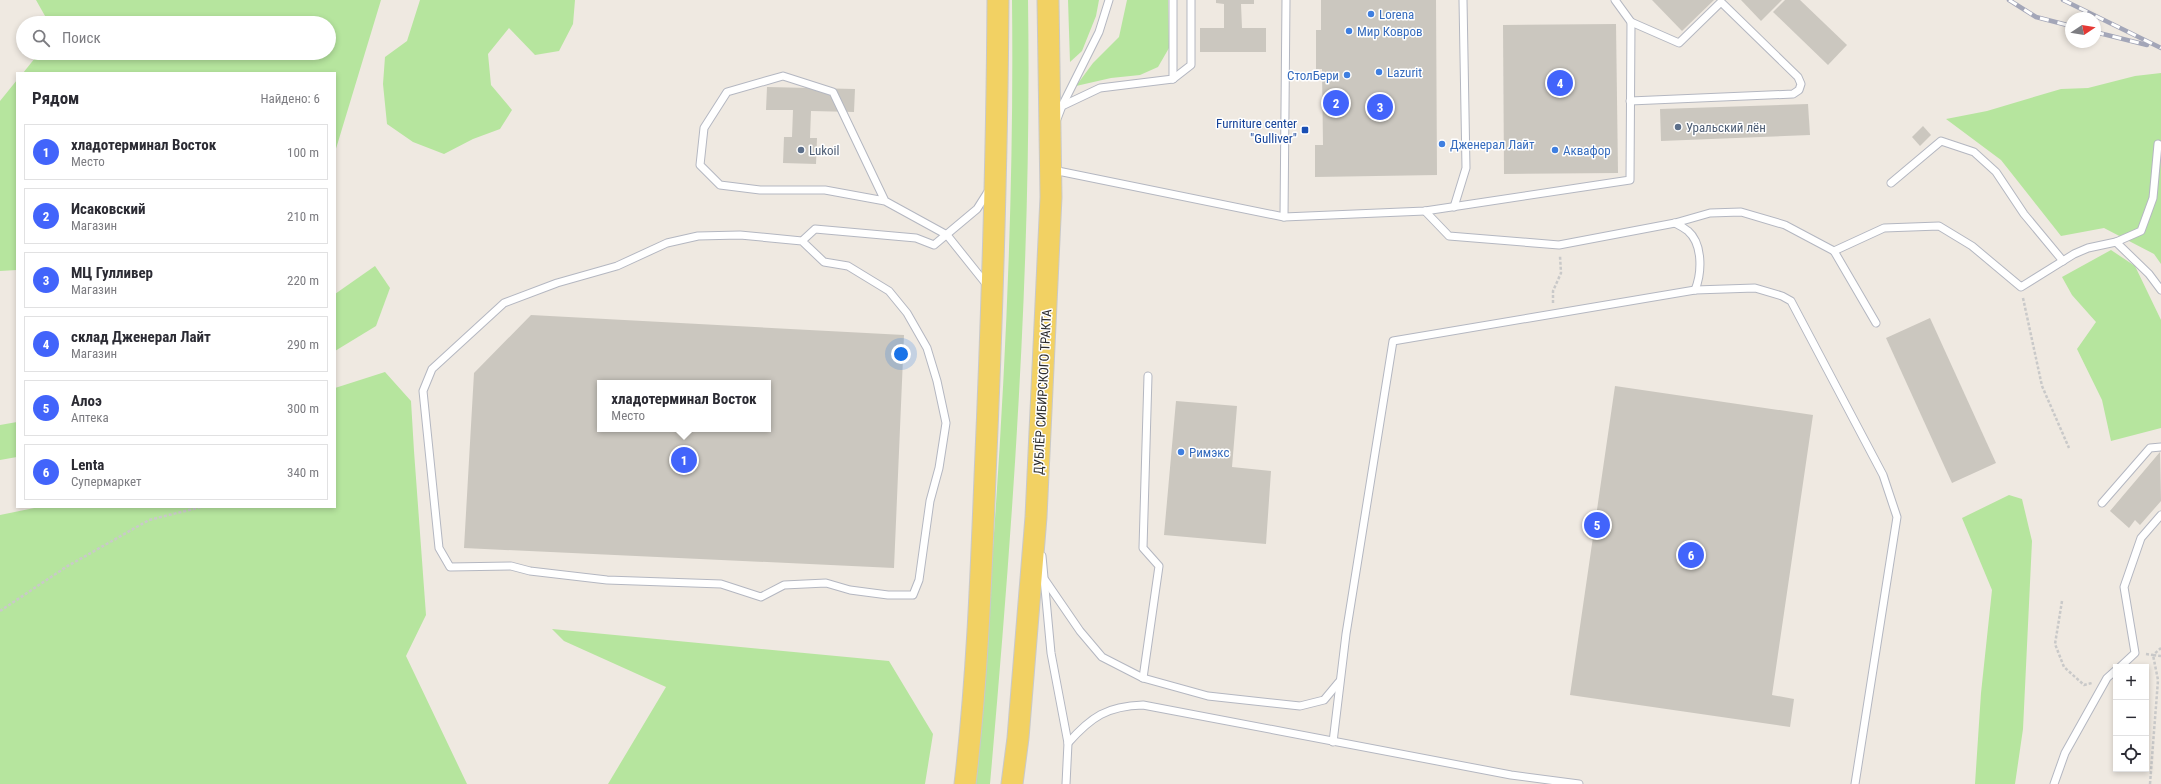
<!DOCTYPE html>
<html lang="ru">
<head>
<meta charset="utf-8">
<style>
  :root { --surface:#fff; --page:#f7f7f7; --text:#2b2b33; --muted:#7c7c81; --line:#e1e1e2; --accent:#4264fb }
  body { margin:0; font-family:"Roboto Condensed",sans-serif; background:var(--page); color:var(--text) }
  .controls { position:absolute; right:12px; bottom:12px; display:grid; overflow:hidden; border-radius:0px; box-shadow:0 2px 6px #0003 }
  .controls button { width:36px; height:36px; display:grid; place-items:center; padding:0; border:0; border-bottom:1px solid var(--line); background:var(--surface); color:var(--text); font:20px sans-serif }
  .compass { position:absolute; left:2065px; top:12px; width:36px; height:36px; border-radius:50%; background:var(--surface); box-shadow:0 2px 6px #0003; rotate:78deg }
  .you { position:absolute; left:901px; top:354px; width:14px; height:14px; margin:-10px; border:3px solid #fff; border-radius:50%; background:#1a73e8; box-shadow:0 0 0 6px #1a73e833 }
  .badge { display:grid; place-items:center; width:26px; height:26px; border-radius:50%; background:var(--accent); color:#fff; font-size:13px; font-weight:700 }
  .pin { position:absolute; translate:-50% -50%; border:2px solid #fff; box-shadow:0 1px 4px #0006 }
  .popup { position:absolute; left:597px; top:380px; width:174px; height:52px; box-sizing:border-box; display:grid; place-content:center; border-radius:0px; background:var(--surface); filter:drop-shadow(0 1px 3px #0005); font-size:13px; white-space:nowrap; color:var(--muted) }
  .popup b { font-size:15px; color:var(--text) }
  .popup::after { content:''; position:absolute; left:50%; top:100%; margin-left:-8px; border:8px solid transparent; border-top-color:var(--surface) }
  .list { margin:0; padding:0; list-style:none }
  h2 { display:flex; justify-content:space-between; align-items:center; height:52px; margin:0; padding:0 16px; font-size:17px }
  h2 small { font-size:13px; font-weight:400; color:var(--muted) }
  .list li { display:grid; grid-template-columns:26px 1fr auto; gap:12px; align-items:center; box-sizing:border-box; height:56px; margin:0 8px 8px; padding:0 8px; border:1px solid var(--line); border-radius:0px }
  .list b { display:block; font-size:15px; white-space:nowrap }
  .list p { margin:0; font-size:13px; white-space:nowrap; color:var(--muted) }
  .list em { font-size:13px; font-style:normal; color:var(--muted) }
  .icon { flex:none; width:22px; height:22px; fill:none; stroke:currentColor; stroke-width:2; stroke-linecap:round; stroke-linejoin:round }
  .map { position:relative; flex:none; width:2161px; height:784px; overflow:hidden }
  .search { position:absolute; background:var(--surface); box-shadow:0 2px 6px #0003; left:16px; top:16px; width:320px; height:44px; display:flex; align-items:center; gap:10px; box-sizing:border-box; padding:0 14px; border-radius:22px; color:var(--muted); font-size:15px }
  .panel { position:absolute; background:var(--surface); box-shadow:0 2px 6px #0003; left:16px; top:72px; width:320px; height:436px; border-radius:0px }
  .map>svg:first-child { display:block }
</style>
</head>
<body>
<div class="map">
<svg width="2161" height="784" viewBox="0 0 2161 784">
  <rect width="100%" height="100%" fill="#efe9e1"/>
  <!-- green -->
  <g fill="#b6e59e">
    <polygon points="36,0 381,0 335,152 335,73 23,73 39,53 329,53 329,23 49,23"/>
    <polygon points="420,0 575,0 573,24 559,51 535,55 509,28 488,54 491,85 512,110 500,129 473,139 444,154 413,142 387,124 383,84 385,57 407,41"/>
    <path d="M1012,0H1028C1032,262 1013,523 990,784H974C997,523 1015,262 1012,0Z"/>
    <polygon points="1068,0 1099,0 1096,16 1082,51 1070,62"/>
    <polygon points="1127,0 1168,0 1169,48 1158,67 1140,75 1111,78 1076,86 1093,63 1119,37"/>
    <polygon points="2161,73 2161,264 2154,254 2104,228 2061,236 2001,160 1946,119 1987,111 2061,89 2088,88 2135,76"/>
    <polygon points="17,80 17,270 0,271 0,101"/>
    <polygon points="2111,250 2135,266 2161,320 2161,428 2111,441 2102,400 2077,349 2096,322 2072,295 2062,277"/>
    <polygon points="375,266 390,288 376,326 335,351 335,294"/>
    <polygon points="385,372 411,401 414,451 426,615 406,656 467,784 0,784 0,515 39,507 335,507 335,388"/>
    <polygon points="17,422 17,457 0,460 0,425"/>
    <polygon points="2009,495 2022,499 2032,541 2023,729 2015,784 1975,784 1981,693 1992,590 1962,518"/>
    <polygon points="552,629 889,661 933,734 925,784 608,784 666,687 564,641"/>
  </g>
  <!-- building -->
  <g fill="#cbc7bf" fill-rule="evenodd">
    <polygon points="1216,0 1254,0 1254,4 1241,4 1242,28 1266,28 1266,52 1200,52 1200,28 1224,28 1224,4 1216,3"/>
    <polygon points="1321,0 1436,0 1437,175 1315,177 1315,145 1323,145 1322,69 1316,69 1316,30 1321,30"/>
    <polygon points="1652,0 1714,0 1682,31"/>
    <polygon points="1741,0 1782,0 1761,21"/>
    <polygon points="1785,0 1800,0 1847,45 1828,65 1773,12"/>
    <polygon points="1616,24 1618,173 1504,174 1503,25"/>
    <polygon points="767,87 855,89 854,112 811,111 810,138 817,138 816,164 783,163 784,137 792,137 793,110 766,110"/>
    <polygon points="1808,104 1810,135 1661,141 1660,109"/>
    <polygon points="1923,126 1931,135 1920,146 1912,137"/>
    <path d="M531,315L904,335L894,568L464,548L474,373ZM600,383H768V429H600Z"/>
    <polygon points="1930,318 1996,463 1952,483 1886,338"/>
    <polygon points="1615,386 1813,415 1772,695 1794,699 1790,727 1570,695"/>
    <polygon points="1176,401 1237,406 1232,467 1271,471 1266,544 1164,535"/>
    <polygon points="2160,452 2161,501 2140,525 2135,520 2129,528 2110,511"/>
  </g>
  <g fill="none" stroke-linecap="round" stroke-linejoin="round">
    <!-- lane casing -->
    <g stroke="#b4b7c1" stroke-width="9">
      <g id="lane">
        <polyline points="1173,79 1191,65 1191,0"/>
        <polyline points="1630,101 1793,94 1799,90 1801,84 1798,77 1721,2 1679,43 1631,22"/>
        <polyline points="1062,106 1099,32 1109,0"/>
        <polyline points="1057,119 1062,106 1100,88 1173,79 1173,0"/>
        <polyline points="1053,170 1284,217 1425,211 1630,180 1631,22 1615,0"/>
        <polyline points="1891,183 1941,141 1974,152 1996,172 2024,214 2063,261"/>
        <polyline points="885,201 833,92 783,76 727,92 704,128 700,165 720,185 760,190 825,190 885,201 947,235 987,285"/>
        <polyline points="1454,207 1466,168 1463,0"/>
        <polyline points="1425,211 1449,236 1559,245 1675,223 1710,213 1741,212 1785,225 1834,251 1884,228 1939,226 1972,246 2021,287 2074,254 2088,248 2116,242 2149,274 2161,290"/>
        <polyline points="1284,217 1286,0"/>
        <path d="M1675,223C1679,225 1684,228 1688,231C1703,244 1702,273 1695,290"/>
        <polyline points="802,241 824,262 848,266 889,291 907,313 927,348 937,381 946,423 939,468 930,501 919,580 913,595 888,595 850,590 826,583 784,585 761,597 721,584 607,580 530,571 511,566 450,567 439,548 423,391 432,369 504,303 557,283 617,266 667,243 698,236 740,235 802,241 815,229 916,238 934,245 977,209 989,190"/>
        <polyline points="2116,242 2141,231 2153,198 2158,144"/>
        <polyline points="1834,251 1876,323"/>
        <polyline points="2102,503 2150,448 2161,447"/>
        <polyline points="1042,556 1051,653 1068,743 1066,784"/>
        <polyline points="1045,580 1080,631 1102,657 1143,678 1208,696 1300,706 1324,700 1339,682"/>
        <polyline points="2120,667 2135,653 2124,587 2141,538 2161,515"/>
        <polyline points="1143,678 1159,566 1143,548 1148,376"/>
        <polyline points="1333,742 1346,634 1393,341 1695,290 1755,288 1782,296 1791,301 1883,475 1897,517 1855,784"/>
        <path d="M1068,743C1091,717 1107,706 1143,705L1511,775L1579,784"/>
        <polyline points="2054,784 2065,753 2107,678 2116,670"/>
      </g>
    </g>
    <!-- primary casing -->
    <g stroke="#c9c9c9" stroke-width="23">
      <g id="primary">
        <path d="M965,784C977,682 981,579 985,477C992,318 997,159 998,0"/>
        <polyline points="1012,784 1018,738 1036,517 1051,197 1048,0"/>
      </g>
    </g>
    <!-- path -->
    <g stroke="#c9c9c9" stroke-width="2.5" stroke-dasharray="3 2" stroke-linecap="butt">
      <polyline points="2023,298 2042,386 2069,448"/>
      <polyline points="1553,303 1553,291 1561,273 1560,256"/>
      <polyline points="2062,601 2055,644 2064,667 2084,685 2092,683"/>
      <polyline points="0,611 66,567 149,520 201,507"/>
      <polyline points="2146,654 2153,655 2161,648"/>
      <polyline points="2150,784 2158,680 2153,655 2161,656"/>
    </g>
    <!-- lane -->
    <use href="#lane" stroke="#fff" stroke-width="7"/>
    <!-- primary -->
    <use href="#primary" stroke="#f2d163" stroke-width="21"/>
    <!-- rail casing -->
    <g stroke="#a3a6b8" stroke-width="4.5">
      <g id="rail">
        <polyline points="2009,0 2036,17 2071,26"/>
        <polyline points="2063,0 2161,48"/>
        <polyline points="2095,32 2147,45"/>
      </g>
    </g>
    <!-- rail -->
    <use href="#rail" stroke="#fff" stroke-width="3" stroke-dasharray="9" stroke-linecap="butt"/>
  </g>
  <!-- markers -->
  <g fill="#3f7fe0" stroke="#fff" stroke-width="1.5">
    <circle cx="1371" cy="14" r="4"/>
    <circle cx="1349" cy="31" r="4"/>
    <circle cx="1379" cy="72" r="4"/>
    <circle cx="1347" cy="75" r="4"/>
    <circle cx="1442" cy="144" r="4"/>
    <circle cx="1555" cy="150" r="4"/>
    <circle cx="1181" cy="452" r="4"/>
  </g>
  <g fill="#5c6f8a" stroke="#fff" stroke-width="1.5">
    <circle cx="1678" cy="127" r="4"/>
    <circle cx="801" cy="150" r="4"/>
  </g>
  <rect fill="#1a4fb4" stroke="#fff" stroke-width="1.5" x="1301" y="126" width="8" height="8" rx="2"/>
  <g text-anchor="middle" stroke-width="3" stroke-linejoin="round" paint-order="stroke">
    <!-- shop labels -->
    <g font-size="13" fill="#366cbe" stroke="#fff" text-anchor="start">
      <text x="1379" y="19">Lorena</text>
      <text x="1357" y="36">Мир Ковров</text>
      <text x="1387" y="77">Lazurit</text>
      <text x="1339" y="80" text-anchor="end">СтолБери</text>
      <text x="1450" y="149">Дженерал Лайт</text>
      <text x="1563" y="155">Аквафор</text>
      <text x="1189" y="457">Римэкс</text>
    </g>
    <!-- transit labels -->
    <g font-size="13" fill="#164399" stroke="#fff" text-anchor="end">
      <text x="1297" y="128">Furniture center<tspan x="1297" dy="15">"Gulliver"</tspan></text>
    </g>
    <!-- service labels -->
    <g font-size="13" fill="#4e5e75" stroke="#fff" text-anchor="start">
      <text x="1686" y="132">Уральский лён</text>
      <text x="809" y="155">Lukoil</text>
    </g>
    <!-- street labels -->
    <g font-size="13" fill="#2e2e2e" stroke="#fff">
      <text transform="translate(1042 392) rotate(-87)" y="5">ДУБЛЁР СИБИРСКОГО ТРАКТА</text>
    </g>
  </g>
</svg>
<div class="controls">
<button>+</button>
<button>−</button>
<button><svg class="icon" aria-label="locate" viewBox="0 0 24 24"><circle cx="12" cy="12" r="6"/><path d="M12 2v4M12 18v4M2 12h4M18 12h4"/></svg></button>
</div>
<svg class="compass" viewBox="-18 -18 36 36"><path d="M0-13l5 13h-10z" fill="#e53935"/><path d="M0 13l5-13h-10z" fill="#7c7c81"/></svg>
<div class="you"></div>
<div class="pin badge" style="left:684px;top:460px">1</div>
<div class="popup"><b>хладотерминал Восток</b>Место</div>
<div class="pin badge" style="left:1336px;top:103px">2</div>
<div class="pin badge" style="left:1380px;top:107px">3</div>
<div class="pin badge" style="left:1560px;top:83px">4</div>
<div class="pin badge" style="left:1597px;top:525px">5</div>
<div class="pin badge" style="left:1691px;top:555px">6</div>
<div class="search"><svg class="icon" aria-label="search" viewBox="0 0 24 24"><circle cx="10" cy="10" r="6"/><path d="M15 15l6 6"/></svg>Поиск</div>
<section class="panel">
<h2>Рядом<small>Найдено: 6</small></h2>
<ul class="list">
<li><span class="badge">1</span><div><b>хладотерминал Восток</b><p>Место</p></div><em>100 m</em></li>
<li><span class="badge">2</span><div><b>Исаковский</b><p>Магазин</p></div><em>210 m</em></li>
<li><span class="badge">3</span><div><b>МЦ Гулливер</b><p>Магазин</p></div><em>220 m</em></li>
<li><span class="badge">4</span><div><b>склад Дженерал Лайт</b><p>Магазин</p></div><em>290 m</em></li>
<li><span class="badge">5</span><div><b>Алоэ</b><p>Аптека</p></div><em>300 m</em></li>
<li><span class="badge">6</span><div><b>Lenta</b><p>Супермаркет</p></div><em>340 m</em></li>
</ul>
</section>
</div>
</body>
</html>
